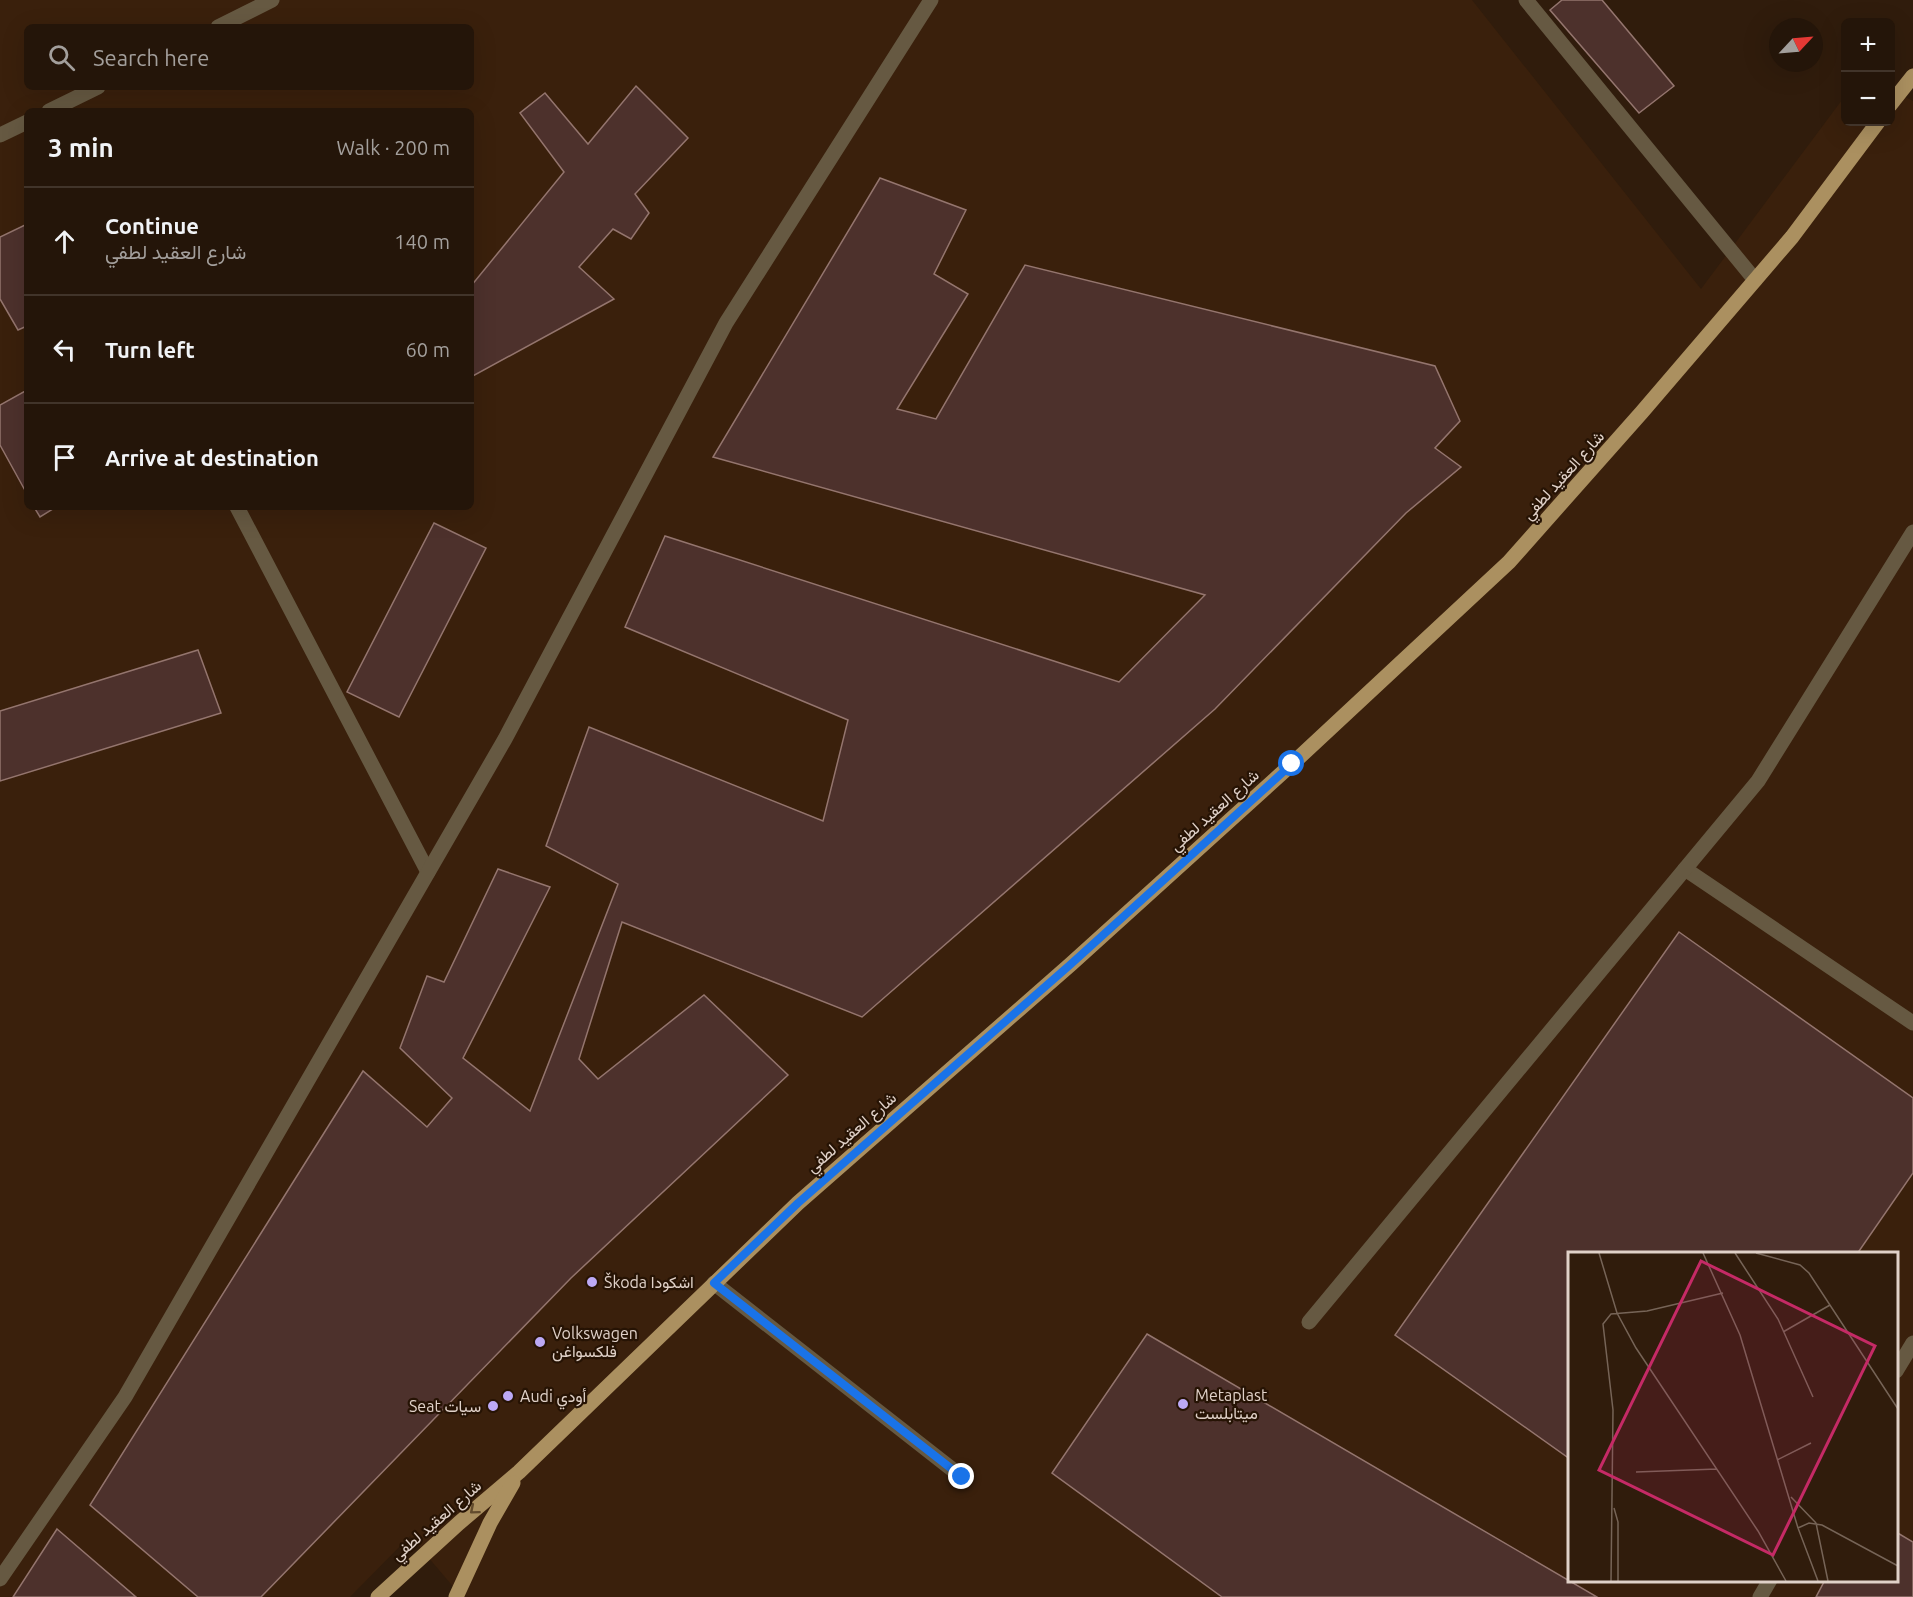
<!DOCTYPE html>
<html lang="en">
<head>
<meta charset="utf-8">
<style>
  :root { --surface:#241509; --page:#302217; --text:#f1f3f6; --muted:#a39f9c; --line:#41342a }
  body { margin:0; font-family:Ubuntu,Vazirmatn,sans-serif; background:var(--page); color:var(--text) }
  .controls { position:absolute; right:18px; top:18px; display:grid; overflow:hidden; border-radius:9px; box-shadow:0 6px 24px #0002 }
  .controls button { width:54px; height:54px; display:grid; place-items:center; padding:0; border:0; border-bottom:2px solid var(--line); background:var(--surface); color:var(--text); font:30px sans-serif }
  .compass { position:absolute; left:1769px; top:18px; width:54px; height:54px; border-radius:50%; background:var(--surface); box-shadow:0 6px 24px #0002; rotate:64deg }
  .stop { position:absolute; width:18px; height:18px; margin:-14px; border:4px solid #1a73e8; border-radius:50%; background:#fff }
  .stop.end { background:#1a73e8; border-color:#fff; box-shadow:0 2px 6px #0008 }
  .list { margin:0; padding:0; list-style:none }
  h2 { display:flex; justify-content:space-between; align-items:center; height:78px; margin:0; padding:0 24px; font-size:26px }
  h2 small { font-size:20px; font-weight:400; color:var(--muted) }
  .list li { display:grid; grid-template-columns:39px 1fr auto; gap:18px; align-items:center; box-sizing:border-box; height:108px; padding:0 24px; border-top:2px solid var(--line) }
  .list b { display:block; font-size:22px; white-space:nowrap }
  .list p { margin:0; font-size:20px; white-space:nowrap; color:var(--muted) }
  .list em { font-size:20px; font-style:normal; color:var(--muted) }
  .icon { flex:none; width:33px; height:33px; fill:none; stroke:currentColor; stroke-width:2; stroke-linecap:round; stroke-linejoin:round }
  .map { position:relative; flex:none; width:1913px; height:1597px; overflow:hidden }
  .search { position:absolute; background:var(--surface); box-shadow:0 6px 24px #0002; left:24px; top:24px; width:450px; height:66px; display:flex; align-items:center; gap:15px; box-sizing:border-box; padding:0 21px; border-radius:9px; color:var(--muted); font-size:22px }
  .panel { position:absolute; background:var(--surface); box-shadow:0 6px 24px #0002; left:24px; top:108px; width:450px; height:402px; border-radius:9px }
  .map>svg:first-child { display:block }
</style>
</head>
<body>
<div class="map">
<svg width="1913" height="1597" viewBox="0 0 1913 1597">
  <rect width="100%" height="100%" fill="#301c0c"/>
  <!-- built -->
  <path fill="#3a200c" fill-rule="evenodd" d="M0,0H1472L1701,289L1845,96L1846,122H1890L1891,90L1913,101V1597H462L410,1536L350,1597H0ZM27,27H471V87H27ZM27,111H471V507H27ZM1570,1254H1896V1580H1570Z"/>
  <!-- building -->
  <g fill="#4d312c" stroke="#94756e" stroke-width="1.5">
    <polygon points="1562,0 1602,0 1674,86 1639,113 1550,10"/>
    <polygon points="636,86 688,138 635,194 649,213 631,239 613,229 579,267 614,299 471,377 471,286 564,172 520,113 545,93 588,144"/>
    <polygon points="880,178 966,210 934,274 968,294 897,409 936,419 1025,265 1435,366 1460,421 1435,448 1461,467 1406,513 1215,709 862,1017 622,922 579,1059 598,1079 704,995 788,1075 571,1278 261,1597 198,1597 90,1505 363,1071 427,1127 452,1098 400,1048 427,976 444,982 498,869 550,887 463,1058 530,1111 618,884 546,846 589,727 823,821 848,720 625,627 665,536 1119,682 1205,595 713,457"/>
    <polygon points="25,225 27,229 27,326 18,330 0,299 0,237"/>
    <polygon points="27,390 27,494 0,445 0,405"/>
    <polygon points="34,507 56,507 40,517"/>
    <polygon points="434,523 486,548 399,717 347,692"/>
    <polygon points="198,650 221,713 0,781 0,711"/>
    <polygon points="1679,932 1913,1098 1913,1173 1857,1254 1570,1254 1570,1459 1395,1335"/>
    <polygon points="1147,1334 1597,1597 1222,1597 1052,1473"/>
    <polygon points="57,1529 136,1597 13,1597"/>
    <polygon points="1896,1532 1913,1542 1913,1597 1816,1597 1825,1580 1896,1580"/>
  </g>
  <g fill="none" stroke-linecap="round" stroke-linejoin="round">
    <!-- lane -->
    <g stroke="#665942" stroke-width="15">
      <polyline points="1685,869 1913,1023"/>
      <polyline points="714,1283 962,1477"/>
      <polyline points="1309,1322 1758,781 1913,532"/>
    </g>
    <!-- street -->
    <g stroke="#665942" stroke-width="15">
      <polyline points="1526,0 1755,280"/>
      <polyline points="218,27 272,0"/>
      <polyline points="49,111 98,87"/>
      <polyline points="0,135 27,122"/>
      <polyline points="237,507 428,872"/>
      <polyline points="1896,1371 1913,1343"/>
      <polyline points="0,1579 125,1397 505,739 726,323 931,0"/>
      <polyline points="1760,1597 1770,1580"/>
    </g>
    <!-- primary -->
    <g stroke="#ab9060" stroke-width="15">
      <polyline points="1890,105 1913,76"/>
      <polyline points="378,1597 459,1523 519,1472 798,1203 1071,964 1292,764 1509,562 1642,412 1792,237 1878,122"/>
      <polyline points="456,1597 490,1523 513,1483"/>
    </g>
  </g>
  <!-- one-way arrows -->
  <defs><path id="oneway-chevron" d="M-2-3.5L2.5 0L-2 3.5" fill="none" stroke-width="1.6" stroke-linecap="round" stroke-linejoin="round" transform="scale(1.5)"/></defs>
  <use stroke="#624b2d" href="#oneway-chevron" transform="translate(474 1510) rotate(140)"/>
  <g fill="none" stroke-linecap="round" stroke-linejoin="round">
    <!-- route -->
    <polyline stroke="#1a73e8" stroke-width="8" points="962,1477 714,1283 798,1203 1071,964 1292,764"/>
  </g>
  <!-- markers -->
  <g fill="#bca9f5" stroke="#261304" stroke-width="2">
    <circle cx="592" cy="1282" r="6"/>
    <circle cx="540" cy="1342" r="6"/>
    <circle cx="508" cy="1396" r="6"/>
    <circle cx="1183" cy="1404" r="6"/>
    <circle cx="493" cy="1406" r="6"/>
  </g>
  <g text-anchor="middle" stroke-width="4.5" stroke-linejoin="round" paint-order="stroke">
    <!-- street labels -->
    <g font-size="16" fill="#e0d1c8" stroke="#261304">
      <text transform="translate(1563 475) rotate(-48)" y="6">شارع العقيد لطفي</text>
      <text transform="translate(1214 810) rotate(-42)" y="6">شارع العقيد لطفي</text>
      <text transform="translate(851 1132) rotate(-41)" y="6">شارع العقيد لطفي</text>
      <text transform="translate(436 1520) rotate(-41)" y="6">شارع العقيد لطفي</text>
    </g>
    <!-- poi labels -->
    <g font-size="16" fill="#e0d1c8" stroke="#261304" text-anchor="start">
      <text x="604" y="1288">Škoda اشكودا</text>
      <text x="552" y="1339">Volkswagen<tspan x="552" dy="18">فلكسواغن</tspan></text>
      <text x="1195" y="1401">Metaplast<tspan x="1195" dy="18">ميتابلست</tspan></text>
      <text x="520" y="1402">Audi أودي</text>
      <text x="481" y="1412" text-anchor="end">Seat سيات</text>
    </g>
  </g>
  <!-- overview -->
  <g transform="translate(1568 1252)">
    <rect width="330" height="330" fill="#301c0c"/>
    <path fill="none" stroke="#766457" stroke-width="1.5" d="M31,1L49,61L68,96L190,279L218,329M135,1L172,83L230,276M167,1L210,67L245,145M188,1L232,13L241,21L330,157M215,80L262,53M209,208L243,191M68,220L149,217M223,245L248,271M46,256L50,270V329M248,271L260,329M43,329L45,158L35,72L43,62L79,59L155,41M250,329L230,276L241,271L254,273L330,314"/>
    <path fill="#c52a66" fill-opacity="0.15" stroke="#c52a66" stroke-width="3" d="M133,9L307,94L205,303L31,218Z"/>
    <rect width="330" height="330" fill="none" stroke="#e0d1c8" stroke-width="3"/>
  </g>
</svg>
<div class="controls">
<button>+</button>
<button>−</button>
</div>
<svg class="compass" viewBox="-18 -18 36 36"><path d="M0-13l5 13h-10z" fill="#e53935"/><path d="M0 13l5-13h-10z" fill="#a39f9c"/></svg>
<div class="stop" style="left:1292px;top:764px"></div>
<div class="stop end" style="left:962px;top:1477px"></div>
<div class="search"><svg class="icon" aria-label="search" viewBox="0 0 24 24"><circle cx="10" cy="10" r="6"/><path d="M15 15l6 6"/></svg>Search here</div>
<section class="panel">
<h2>3 min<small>Walk · 200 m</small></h2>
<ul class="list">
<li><svg class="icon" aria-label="ahead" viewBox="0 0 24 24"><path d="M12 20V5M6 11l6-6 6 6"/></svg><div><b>Continue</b><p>شارع العقيد لطفي</p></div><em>140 m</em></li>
<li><svg class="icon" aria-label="left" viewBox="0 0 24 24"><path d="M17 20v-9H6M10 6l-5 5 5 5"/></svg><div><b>Turn left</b></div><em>60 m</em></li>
<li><svg class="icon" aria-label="arrive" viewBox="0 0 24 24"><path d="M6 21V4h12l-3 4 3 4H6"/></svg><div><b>Arrive at destination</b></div></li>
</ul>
</section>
</div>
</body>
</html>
